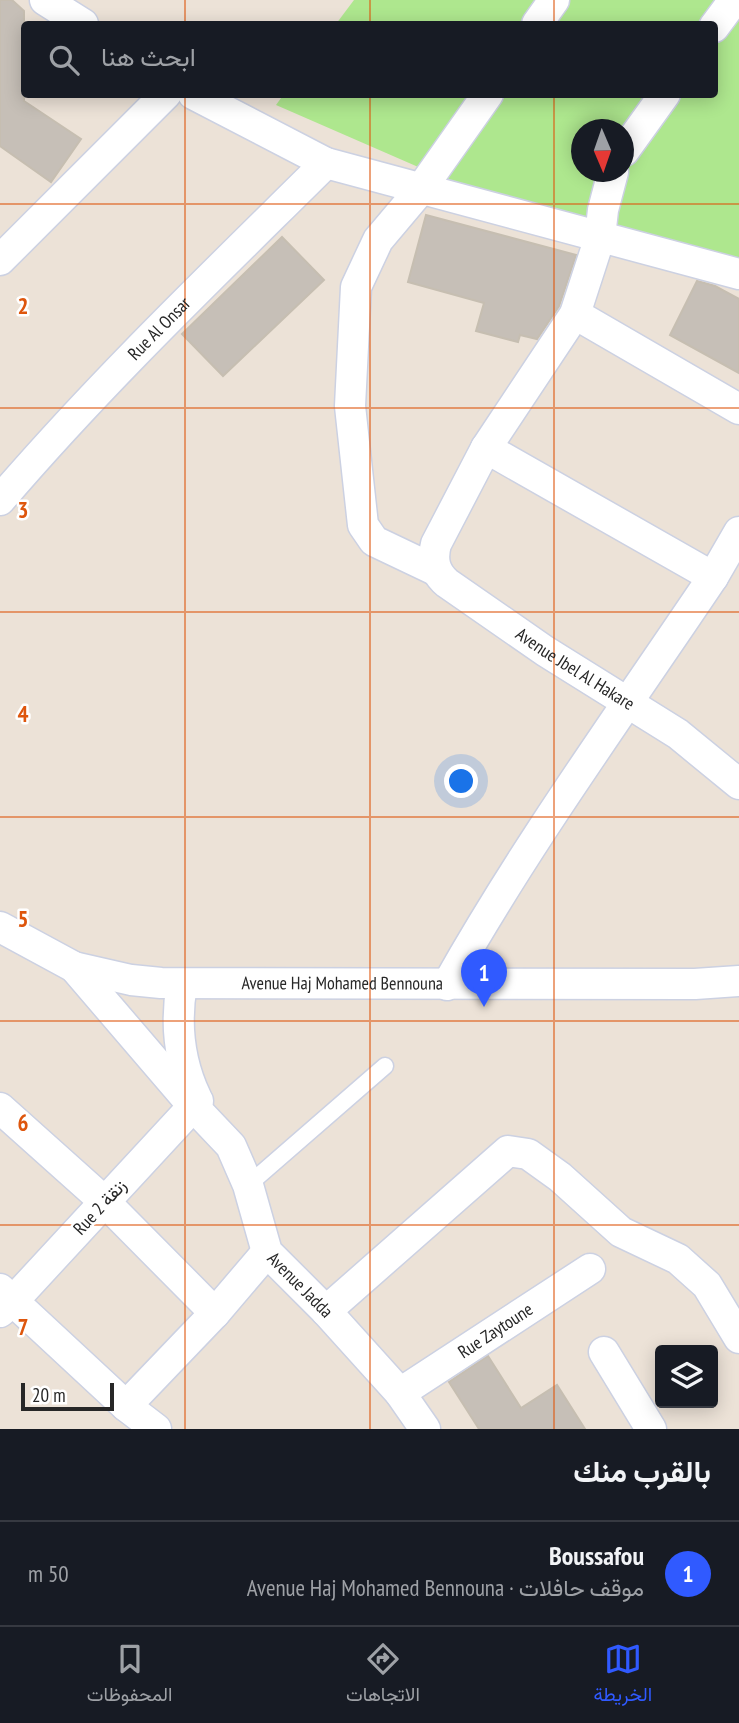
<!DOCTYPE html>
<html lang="ar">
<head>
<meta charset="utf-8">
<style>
  :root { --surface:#171b24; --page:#20242c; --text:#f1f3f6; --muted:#9ea1a6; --line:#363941; --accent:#305aff }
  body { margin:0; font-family:"PT Sans Narrow",Vazirmatn,sans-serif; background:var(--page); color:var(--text); direction:rtl }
  .controls { position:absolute; right:21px; bottom:21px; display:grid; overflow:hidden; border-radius:7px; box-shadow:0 4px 18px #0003 }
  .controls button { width:63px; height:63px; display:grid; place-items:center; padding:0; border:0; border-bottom:2px solid var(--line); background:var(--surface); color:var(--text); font:35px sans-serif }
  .compass { position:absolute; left:571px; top:119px; width:63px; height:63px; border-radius:50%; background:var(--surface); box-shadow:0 4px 18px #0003; rotate:178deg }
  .scale { position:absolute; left:21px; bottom:18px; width:93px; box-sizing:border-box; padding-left:7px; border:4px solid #272727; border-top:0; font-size:19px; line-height:24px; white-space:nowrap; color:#272727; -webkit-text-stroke:5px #fff; paint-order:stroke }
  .you { position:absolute; left:462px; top:782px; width:24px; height:24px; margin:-18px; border:5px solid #fff; border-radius:50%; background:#1a73e8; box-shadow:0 0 0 10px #1a73e833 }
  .badge { display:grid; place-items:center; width:46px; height:46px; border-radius:50%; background:var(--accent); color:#fff; font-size:23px; font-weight:700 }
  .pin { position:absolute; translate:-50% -58px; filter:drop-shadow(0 2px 4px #0008) }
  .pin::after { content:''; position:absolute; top:37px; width:24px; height:21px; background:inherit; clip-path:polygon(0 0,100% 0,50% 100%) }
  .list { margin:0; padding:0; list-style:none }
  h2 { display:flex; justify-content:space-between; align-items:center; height:91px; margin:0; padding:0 28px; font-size:30px }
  h2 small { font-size:23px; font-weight:400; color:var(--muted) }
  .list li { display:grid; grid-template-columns:46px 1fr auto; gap:21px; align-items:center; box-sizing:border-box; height:105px; padding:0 28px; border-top:2px solid var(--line) }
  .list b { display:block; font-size:26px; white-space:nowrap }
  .list p { margin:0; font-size:23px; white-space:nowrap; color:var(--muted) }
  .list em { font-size:23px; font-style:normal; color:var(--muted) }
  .icon { flex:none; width:38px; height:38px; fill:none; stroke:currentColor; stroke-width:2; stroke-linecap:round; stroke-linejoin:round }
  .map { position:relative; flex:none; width:739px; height:1429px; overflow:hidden; direction:ltr }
  .search { position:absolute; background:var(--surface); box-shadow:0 4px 18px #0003; left:21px; right:21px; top:21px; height:77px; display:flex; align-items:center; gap:18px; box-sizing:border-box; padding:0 24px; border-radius:7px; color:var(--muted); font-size:26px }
  .sheet { height:196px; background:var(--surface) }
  nav { display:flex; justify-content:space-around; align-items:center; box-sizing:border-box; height:98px; border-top:2px solid var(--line); background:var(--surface); font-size:19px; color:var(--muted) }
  nav a { display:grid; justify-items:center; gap:4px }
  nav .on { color:var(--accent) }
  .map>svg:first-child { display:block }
</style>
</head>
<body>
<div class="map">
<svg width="739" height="1429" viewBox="0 0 739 1429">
  <rect width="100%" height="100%" fill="#ece2d7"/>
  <!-- green -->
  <path fill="#aee78e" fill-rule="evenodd" d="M354,0H739V259L533,217L276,105L284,94H714V24H336ZM582,130H624V172H582Z"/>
  <!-- building -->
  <g fill="#c6bfb7" stroke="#c6beb1" stroke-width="2">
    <polygon points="0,0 12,0 24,11 24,101 81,139 51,182 0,146"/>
    <polygon points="426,215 576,255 559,306 537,339 520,335 518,342 476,331 484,303 408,282"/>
    <polygon points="282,237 324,280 223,376 182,334"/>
    <polygon points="697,281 715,286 739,299 739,373 670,335"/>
    <polygon points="488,1356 521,1408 557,1385 585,1429 479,1429 449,1382"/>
  </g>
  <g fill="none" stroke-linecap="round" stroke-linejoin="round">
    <!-- service casing -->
    <g stroke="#ccd1e2" stroke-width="19">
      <polyline id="service" points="248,1185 385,1066"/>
    </g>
    <!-- minor casing -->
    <g stroke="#ccd1e2" stroke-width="33">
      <g id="minor">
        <polyline points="45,0 83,24"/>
        <polyline points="537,24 554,0"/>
        <polyline points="714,27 734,0"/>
        <polyline points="193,94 326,163 739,274"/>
        <polyline points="624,151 665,94"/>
        <path id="s1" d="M613,172L603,210L600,237L575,314L486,448L436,544C432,559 434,572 447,583L545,651L678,734L739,784"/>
        <polyline points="0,260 166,94"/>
        <polyline points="575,314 739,409"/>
        <polyline points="486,448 713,577"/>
        <path id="s2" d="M0,500C102,381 215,273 326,163"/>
        <polyline points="437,571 374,541 363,525 350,406 356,287 378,240 421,189 488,94"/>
        <path id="s3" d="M0,927L74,967L131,980L161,983L695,984L739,981"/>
        <path id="s4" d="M74,967L194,1107L231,1146L248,1185L267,1252L326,1311L400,1393L425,1429"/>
        <path d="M182,984C175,1023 179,1061 196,1097"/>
        <path d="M447,985C527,843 623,711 713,577L739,532"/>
        <polyline points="0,1108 105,1202 215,1313"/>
        <polyline points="0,1289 126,1406 156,1429"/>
        <polyline points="326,1311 508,1151 528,1154 560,1177 621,1232 678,1259 707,1285 739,1338"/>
        <polyline points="0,1312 14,1300 198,1101"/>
        <polyline points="604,1352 651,1429"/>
        <path id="s5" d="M400,1393L590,1269"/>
        <polyline points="126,1406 215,1313 267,1252"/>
      </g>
    </g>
    <!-- service -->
    <use href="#service" stroke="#fff" stroke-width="16"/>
    <!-- minor -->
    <use href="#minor" stroke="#fff" stroke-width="30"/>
  </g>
  <!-- grid -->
  <path fill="none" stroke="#de560d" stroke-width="2" stroke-opacity="0.55" d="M185,0V24M370,0V24M554,0V24M185,94V1429M370,94V1429M554,94V1429M0,204H739M0,408H739M0,612H739M0,817H739M0,1021H739M0,1225H739"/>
  <g text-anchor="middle" stroke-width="5" stroke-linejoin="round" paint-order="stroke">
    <!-- street labels -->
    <g font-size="18" fill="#272727" stroke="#fff">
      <text dy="6" stroke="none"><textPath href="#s2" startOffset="234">Rue Al Onsar</textPath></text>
      <text dy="6" stroke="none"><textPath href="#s1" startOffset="614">Avenue Jbel Al Hakare</textPath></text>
      <text dy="6" stroke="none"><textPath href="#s3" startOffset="354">Avenue Haj Mohamed Bennouna</textPath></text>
      <text transform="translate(100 1207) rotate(-47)" y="6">Rue 2 زنقة</text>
      <text dy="6" stroke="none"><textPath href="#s4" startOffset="397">Avenue Jadda</textPath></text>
      <text dy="6" stroke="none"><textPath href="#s5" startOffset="114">Rue Zaytoune</textPath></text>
    </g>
  </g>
  <g font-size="23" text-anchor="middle" font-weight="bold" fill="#de560d" stroke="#fff" stroke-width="5" stroke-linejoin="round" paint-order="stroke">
    <text x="23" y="314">2</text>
    <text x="23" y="518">3</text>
    <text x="23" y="722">4</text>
    <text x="23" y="927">5</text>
    <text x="23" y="1131">6</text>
    <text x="23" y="1335">7</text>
  </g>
</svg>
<div class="controls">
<button><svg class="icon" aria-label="layers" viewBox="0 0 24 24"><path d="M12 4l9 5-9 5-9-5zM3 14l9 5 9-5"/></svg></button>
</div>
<svg class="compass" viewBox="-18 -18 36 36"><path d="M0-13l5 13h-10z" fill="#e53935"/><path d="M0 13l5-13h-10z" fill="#9ea1a6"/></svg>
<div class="scale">20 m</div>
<div class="you"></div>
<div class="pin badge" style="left:484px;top:1007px">1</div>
<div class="search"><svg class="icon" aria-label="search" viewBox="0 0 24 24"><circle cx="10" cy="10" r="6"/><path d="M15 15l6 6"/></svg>ابحث هنا</div>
</div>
<section class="sheet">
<h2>بالقرب منك<small></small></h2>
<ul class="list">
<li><span class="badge">1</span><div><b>Boussafou</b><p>موقف حافلات · Avenue Haj Mohamed Bennouna</p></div><em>50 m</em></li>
</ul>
</section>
<nav>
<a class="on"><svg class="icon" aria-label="map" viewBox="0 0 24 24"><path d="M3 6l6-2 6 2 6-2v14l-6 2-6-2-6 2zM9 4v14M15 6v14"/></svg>الخريطة</a>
<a><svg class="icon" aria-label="directions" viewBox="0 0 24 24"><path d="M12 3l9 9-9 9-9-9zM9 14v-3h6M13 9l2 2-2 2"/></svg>الاتجاهات</a>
<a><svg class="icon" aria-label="saved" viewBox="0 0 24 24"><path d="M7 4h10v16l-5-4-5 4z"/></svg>المحفوظات</a>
</nav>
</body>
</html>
